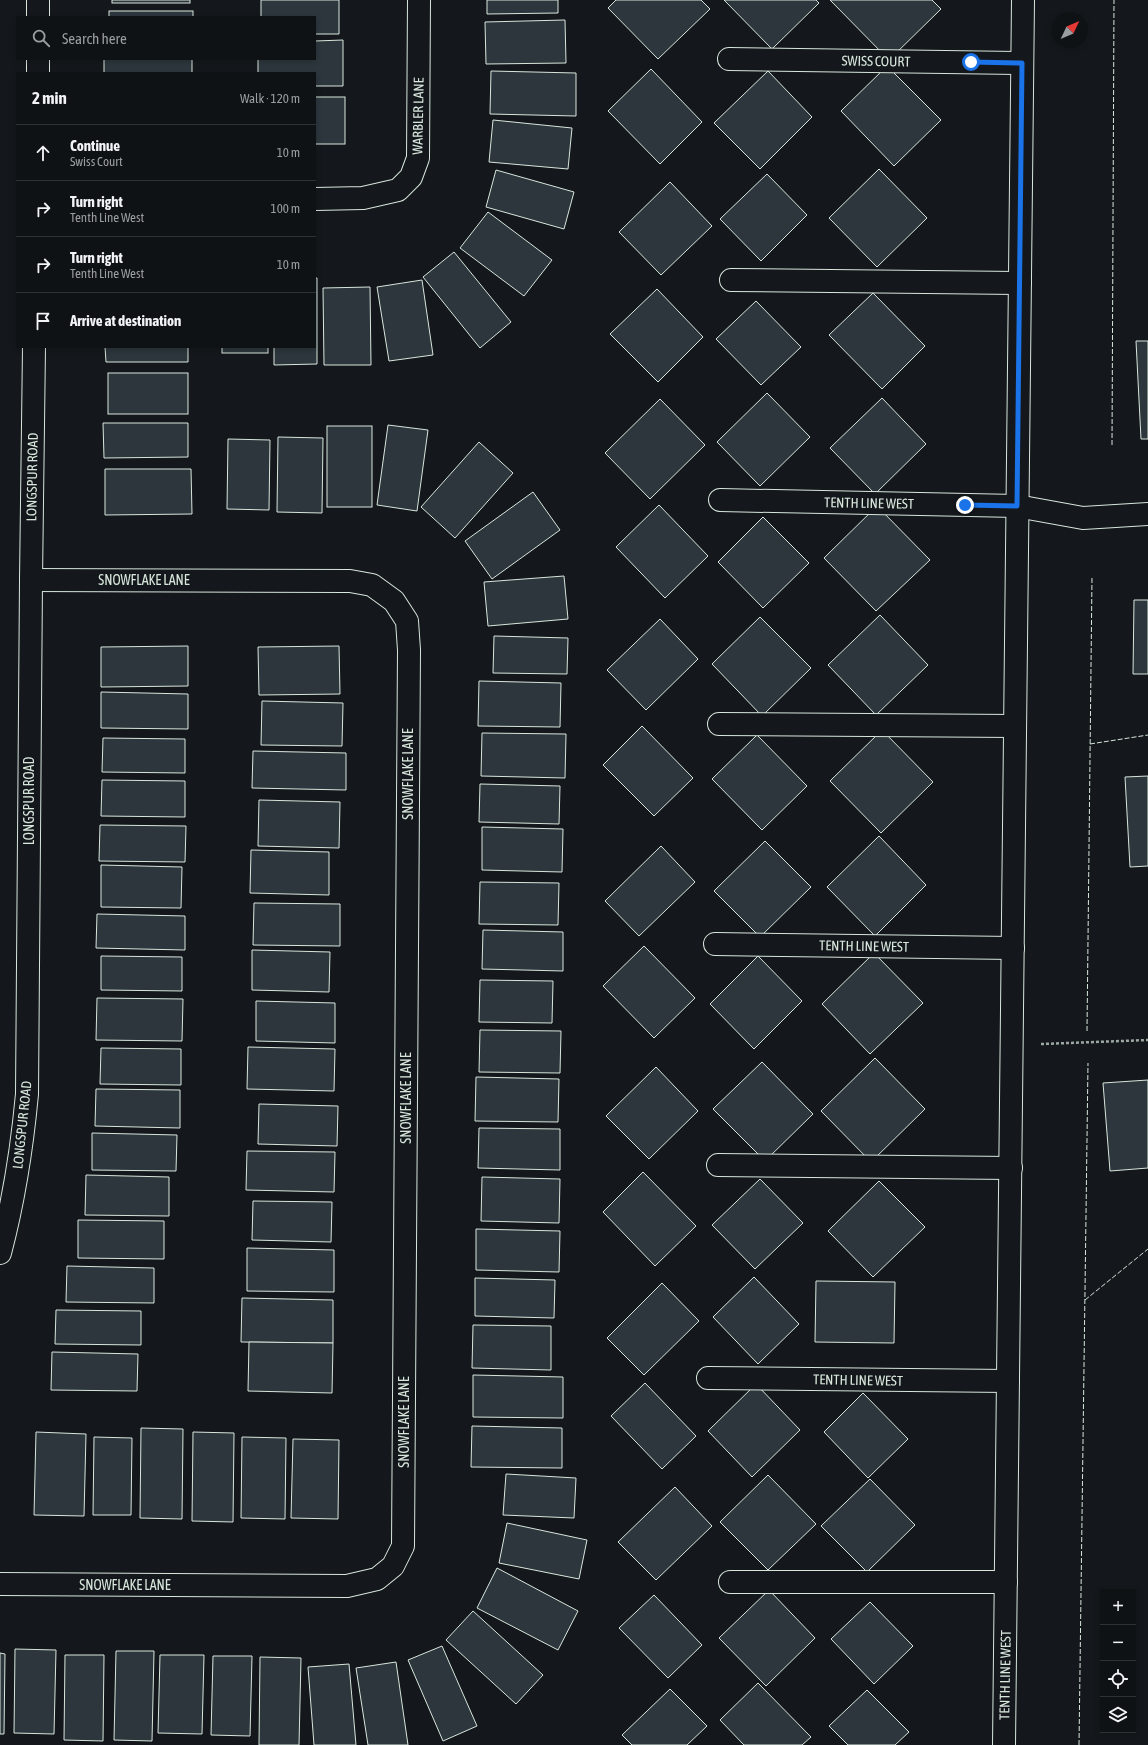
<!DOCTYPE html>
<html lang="en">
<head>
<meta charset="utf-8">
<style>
  :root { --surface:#0f1215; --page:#1d2022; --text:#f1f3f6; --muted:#9b9ea0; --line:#2f3234 }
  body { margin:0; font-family:"Asap Condensed",sans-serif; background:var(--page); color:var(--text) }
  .controls { position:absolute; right:12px; bottom:12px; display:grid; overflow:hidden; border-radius:0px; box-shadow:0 2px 6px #0003 }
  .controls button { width:36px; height:36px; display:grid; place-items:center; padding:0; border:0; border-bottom:1px solid var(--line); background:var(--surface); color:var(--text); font:20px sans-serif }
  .compass { position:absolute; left:1052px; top:12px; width:36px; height:36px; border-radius:50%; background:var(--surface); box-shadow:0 2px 6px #0003; rotate:46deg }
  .stop { position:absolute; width:12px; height:12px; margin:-9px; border:3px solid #1a73e8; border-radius:50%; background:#fff }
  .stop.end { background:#1a73e8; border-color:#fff; box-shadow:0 1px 4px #0008 }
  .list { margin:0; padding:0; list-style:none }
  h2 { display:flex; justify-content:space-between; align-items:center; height:52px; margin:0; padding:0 16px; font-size:17px }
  h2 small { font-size:13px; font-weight:400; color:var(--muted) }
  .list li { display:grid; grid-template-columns:26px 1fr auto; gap:12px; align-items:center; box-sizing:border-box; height:56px; padding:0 16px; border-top:1px solid var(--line) }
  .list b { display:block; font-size:15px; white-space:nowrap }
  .list p { margin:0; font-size:13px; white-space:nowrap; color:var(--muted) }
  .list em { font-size:13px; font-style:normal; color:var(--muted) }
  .icon { flex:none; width:22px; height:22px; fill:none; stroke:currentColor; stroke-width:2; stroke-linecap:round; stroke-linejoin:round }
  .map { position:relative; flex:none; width:1148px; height:1745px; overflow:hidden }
  .search { position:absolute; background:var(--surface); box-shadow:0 2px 6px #0003; left:16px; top:16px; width:300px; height:44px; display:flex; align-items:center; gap:10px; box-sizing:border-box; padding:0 14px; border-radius:0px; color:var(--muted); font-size:15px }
  .panel { position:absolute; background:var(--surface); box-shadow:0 2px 6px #0003; left:16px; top:72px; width:300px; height:276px; border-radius:0px }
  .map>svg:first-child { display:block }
</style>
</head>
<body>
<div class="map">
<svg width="1148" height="1745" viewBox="0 0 1148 1745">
  <rect width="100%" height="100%" fill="#14181c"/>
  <!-- building -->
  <g fill="#2c363c" stroke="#d8e6dc">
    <rect x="112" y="0" width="78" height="3"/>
    <polygon points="261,0 339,0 339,34 315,34 315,17 261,17"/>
    <polygon points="487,0 558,0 558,13 487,14"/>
    <polygon points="616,0 701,0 710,9 658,59 608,8"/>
    <polygon points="724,0 816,0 819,3 772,49"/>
    <polygon points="830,0 932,0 941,9 889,60"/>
    <rect x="109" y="11" width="84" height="6"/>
    <polygon points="565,20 566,63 486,64 485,22"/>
    <polygon points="343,40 343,86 315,86 315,73 258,73 258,59 315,59 315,41"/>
    <rect x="104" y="59" width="88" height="14"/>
    <polygon points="887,66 941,120 894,166 841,111"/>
    <polygon points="651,69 702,122 660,164 608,111"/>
    <polygon points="491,71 576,73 576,116 490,114"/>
    <polygon points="768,71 812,117 760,169 714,123"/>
    <rect x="315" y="97" width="30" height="47"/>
    <polygon points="493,120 572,128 568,169 489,162"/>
    <polygon points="879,169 927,218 877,267 829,218"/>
    <polygon points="496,170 574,192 564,229 486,207"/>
    <polygon points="767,174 807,215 761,261 720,219"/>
    <polygon points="670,182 712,226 661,275 619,232"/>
    <polygon points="488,212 552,260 524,296 460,248"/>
    <polygon points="454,252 511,322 480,348 423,277"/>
    <polygon points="315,278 317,278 317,364 274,365 274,347 315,347"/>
    <polygon points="422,280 433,355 389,361 377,287"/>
    <polygon points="370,287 371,365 324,365 323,288"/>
    <polygon points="657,289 703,337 658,382 610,334"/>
    <polygon points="873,293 925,346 882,389 829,335"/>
    <polygon points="756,301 801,347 761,385 716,339"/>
    <polygon points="1136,341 1148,341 1148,439 1141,439"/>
    <polygon points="105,347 188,347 188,362 106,362"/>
    <rect x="222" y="347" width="46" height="6"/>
    <rect x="108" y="373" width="80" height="41"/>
    <polygon points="767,393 810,437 760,486 717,442"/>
    <polygon points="882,398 926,444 875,494 830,448"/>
    <polygon points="660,399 705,445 650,499 605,453"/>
    <polygon points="103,423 188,423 188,457 104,458"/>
    <polygon points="388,425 428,430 417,511 377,505"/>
    <rect x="327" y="426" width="45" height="81"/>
    <polygon points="278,437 323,438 322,513 277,512"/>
    <polygon points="228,439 270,440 269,510 227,509"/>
    <polygon points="479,442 513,473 455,538 421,507"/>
    <polygon points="105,469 191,469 192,514 105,515"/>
    <polygon points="533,492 560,530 492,579 465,541"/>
    <polygon points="659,505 708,556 665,598 616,547"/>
    <polygon points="877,506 930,560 876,611 824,558"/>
    <polygon points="763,517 809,563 763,608 718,562"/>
    <polygon points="564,576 568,619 488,626 484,582"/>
    <polygon points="1134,600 1148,600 1148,674 1133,674"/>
    <polygon points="880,615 928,665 876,715 828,665"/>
    <polygon points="760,617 811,668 762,716 712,664"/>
    <polygon points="660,619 698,659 646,710 607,670"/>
    <polygon points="494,636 568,638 567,674 493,673"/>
    <polygon points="188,646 188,686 101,687 101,647"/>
    <polygon points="339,646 340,694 259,695 258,647"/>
    <polygon points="479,681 561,683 560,727 478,726"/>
    <polygon points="101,692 188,694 188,729 101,728"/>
    <polygon points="262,701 343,703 342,746 261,745"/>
    <polygon points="642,726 693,778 654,816 603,765"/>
    <polygon points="882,730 933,782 881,833 830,781"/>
    <polygon points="482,733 566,734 565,778 481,776"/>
    <polygon points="757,735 807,786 762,830 712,779"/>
    <polygon points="103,738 185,739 185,773 102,772"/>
    <polygon points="253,751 346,753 346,790 252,788"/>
    <polygon points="1148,776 1148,866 1130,867 1125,777"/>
    <polygon points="102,780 185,781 185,817 101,816"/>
    <polygon points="480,784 560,786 559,824 479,822"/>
    <polygon points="259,800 340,802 339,848 258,846"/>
    <polygon points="100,825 186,826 185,862 99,861"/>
    <polygon points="482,827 563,829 562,872 482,870"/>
    <polygon points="879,836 926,885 875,936 827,887"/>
    <polygon points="765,841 811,887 760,937 714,891"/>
    <polygon points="661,846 695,882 639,936 605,901"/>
    <polygon points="251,850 329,852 329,895 250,893"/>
    <polygon points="101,865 182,867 181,908 101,907"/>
    <polygon points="480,882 559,883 558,925 479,924"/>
    <polygon points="254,903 340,904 340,946 253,945"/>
    <polygon points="97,914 185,916 185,950 96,948"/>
    <polygon points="483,930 563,932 563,971 482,969"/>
    <polygon points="644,946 695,998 654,1038 603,986"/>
    <polygon points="252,950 330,952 329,992 252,990"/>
    <polygon points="874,953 923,1003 870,1054 822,1004"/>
    <polygon points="101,956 182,957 182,991 101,990"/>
    <polygon points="758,956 802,1001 754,1049 710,1004"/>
    <polygon points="480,980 553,981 552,1023 479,1022"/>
    <polygon points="97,998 183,999 182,1041 96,1040"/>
    <polygon points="256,1001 335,1003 335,1043 256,1041"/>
    <polygon points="480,1030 561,1031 560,1073 479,1072"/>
    <polygon points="248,1047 335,1049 334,1091 247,1089"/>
    <polygon points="101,1048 181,1049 181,1085 100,1084"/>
    <polygon points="875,1058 925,1109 871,1162 821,1111"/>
    <polygon points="762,1062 813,1114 765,1161 713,1109"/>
    <polygon points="656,1067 698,1111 649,1159 606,1116"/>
    <polygon points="476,1077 559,1079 558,1122 475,1121"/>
    <polygon points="1148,1080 1148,1168 1110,1171 1103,1083"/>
    <polygon points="96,1089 180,1090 180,1128 95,1126"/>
    <polygon points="259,1104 338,1106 337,1146 258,1144"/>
    <polygon points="479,1128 560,1129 560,1170 478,1168"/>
    <polygon points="92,1133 177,1135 176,1171 92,1170"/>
    <polygon points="247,1151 335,1152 334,1192 246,1190"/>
    <polygon points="643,1172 696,1226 655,1266 603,1212"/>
    <polygon points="86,1175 169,1177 169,1216 85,1215"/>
    <polygon points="482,1177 560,1179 559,1223 481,1221"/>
    <polygon points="760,1179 803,1223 755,1269 712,1225"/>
    <polygon points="879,1181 925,1227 873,1277 828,1231"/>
    <polygon points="253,1201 332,1202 331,1242 252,1240"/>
    <polygon points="78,1220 164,1221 164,1259 78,1258"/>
    <polygon points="476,1229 560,1231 559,1272 476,1270"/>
    <polygon points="247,1248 334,1250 334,1292 247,1291"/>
    <polygon points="67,1266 154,1268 154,1303 66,1302"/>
    <polygon points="754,1277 799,1324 758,1364 713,1317"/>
    <polygon points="475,1278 555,1280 554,1318 475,1316"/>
    <polygon points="816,1281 895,1282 894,1343 815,1342"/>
    <polygon points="662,1283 699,1321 644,1375 607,1338"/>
    <polygon points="242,1298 333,1300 333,1343 241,1342"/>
    <polygon points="56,1310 141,1311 141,1345 55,1344"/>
    <polygon points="473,1325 551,1326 551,1370 472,1368"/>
    <polygon points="249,1342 333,1343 332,1393 248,1391"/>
    <polygon points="52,1352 138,1354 137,1391 51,1390"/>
    <polygon points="473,1375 563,1377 563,1418 473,1417"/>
    <polygon points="645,1383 696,1436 662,1469 611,1416"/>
    <polygon points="756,1384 800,1430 752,1477 708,1431"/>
    <polygon points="863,1393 908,1439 868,1478 824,1432"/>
    <polygon points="472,1426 562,1428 562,1468 471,1467"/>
    <polygon points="141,1428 183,1429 182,1519 140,1518"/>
    <polygon points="36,1432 86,1434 84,1516 34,1515"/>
    <polygon points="193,1432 234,1433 233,1522 192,1521"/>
    <polygon points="94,1437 132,1438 131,1515 93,1515"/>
    <polygon points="242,1437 286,1438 285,1519 241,1518"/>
    <polygon points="293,1439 339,1440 338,1519 291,1518"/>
    <polygon points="506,1474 576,1478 574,1518 503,1515"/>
    <polygon points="768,1475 816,1524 768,1570 720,1522"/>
    <polygon points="870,1479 915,1525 867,1572 821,1526"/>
    <polygon points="675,1487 712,1526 656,1580 618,1542"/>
    <polygon points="507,1523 587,1540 579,1579 499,1563"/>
    <polygon points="497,1568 578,1611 558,1650 477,1608"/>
    <polygon points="769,1590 815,1638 766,1686 719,1638"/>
    <polygon points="654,1595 702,1645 668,1678 619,1628"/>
    <polygon points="870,1602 913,1646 874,1684 831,1639"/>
    <polygon points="473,1611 543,1675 516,1704 446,1640"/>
    <polygon points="442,1646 477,1726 443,1741 408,1660"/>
    <polygon points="15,1649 56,1650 54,1734 14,1733"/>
    <polygon points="116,1651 154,1651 152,1741 114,1740"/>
    <polygon points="0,1653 5,1654 4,1734 0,1734"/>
    <polygon points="65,1655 104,1655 103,1741 64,1740"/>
    <polygon points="160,1655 204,1655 202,1734 158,1733"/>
    <polygon points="213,1656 252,1656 250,1736 211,1735"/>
    <polygon points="260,1657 301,1658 299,1745 259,1745"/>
    <polygon points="396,1662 408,1745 368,1745 356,1668"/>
    <polygon points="349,1664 356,1745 314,1745 308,1667"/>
    <polygon points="758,1683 811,1737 802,1745 744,1745 720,1720"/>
    <polygon points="670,1689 707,1726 687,1745 632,1745 622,1735"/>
    <polygon points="867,1690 909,1732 895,1745 848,1745 829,1726"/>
  </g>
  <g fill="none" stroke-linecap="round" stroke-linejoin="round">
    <!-- street casing -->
    <g stroke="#d8e6dc" stroke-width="24">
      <g id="street">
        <polyline points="38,17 38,0"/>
        <polyline points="729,59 1022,63"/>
        <polyline points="38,73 38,59"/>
        <polyline points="315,199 363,198 398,190 411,177 418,158 419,0"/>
        <polyline points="731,280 1020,283"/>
        <polyline points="720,500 1017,506 1083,518 1148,514"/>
        <polyline points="719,724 1015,726"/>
        <polyline points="715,944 1013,948"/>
        <polyline points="718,1165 1011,1168"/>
        <path d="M0,1253C14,1200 22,1148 27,1094L31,580L34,347"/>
        <polyline points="708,1378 1008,1381"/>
        <polyline points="730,1582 1006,1582"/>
        <polyline points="0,1584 347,1586 377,1579 393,1566 403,1546 409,650 407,621 394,601 372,585 350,581 31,580"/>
      </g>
    </g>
    <!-- secondary casing -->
    <g stroke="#d8e6dc" stroke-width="24">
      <polyline id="secondary" points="1004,1745 1023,0"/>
    </g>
    <!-- path -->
    <polyline stroke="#9da8a2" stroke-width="2.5" stroke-dasharray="3 2" stroke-linecap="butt" points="1041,1044 1148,1040"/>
    <!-- street -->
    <use href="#street" stroke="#14181c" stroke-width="22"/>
    <!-- secondary -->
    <use href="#secondary" stroke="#14181c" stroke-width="22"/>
    <!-- fence -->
    <g stroke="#d8e6dc" stroke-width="1" stroke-dasharray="5 2" stroke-linecap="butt">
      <polyline points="1112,445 1114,0"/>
      <polyline points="1090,744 1148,735"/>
      <polyline points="1087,1031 1092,576"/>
      <polyline points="1085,1300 1148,1249"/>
      <polyline points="1079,1745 1088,1063"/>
    </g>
  </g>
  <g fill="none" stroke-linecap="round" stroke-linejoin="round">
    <!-- route -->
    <polyline stroke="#1a73e8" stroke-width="5" points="965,505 1017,506 1022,63 971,62"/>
  </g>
  <g text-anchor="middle" stroke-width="3" stroke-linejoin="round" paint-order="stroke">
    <!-- street labels -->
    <g font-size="14" fill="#d8e6dc" stroke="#14181c">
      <text transform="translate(876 61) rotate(1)" y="5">SWISS COURT</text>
      <text transform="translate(418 116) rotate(-89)" y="5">WARBLER LANE</text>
      <text transform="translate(32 477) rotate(-89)" y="5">LONGSPUR ROAD</text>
      <text transform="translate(869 503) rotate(1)" y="5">TENTH LINE WEST</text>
      <text x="144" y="585">SNOWFLAKE LANE</text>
      <text transform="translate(408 774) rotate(-90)" y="5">SNOWFLAKE LANE</text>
      <text transform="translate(29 801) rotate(-90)" y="5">LONGSPUR ROAD</text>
      <text transform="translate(864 946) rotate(1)" y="5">TENTH LINE WEST</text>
      <text transform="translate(406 1098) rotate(-90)" y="5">SNOWFLAKE LANE</text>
      <text transform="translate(22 1125) rotate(-84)" y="5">LONGSPUR ROAD</text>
      <text transform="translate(858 1380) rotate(1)" y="5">TENTH LINE WEST</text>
      <text transform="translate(404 1422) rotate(-90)" y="5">SNOWFLAKE LANE</text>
      <text x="125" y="1590">SNOWFLAKE LANE</text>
      <text transform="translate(1005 1675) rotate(-89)" y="5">TENTH LINE WEST</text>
    </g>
  </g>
</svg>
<div class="controls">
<button>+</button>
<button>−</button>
<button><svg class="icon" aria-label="locate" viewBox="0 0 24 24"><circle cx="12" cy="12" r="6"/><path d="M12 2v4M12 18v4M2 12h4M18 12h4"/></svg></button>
<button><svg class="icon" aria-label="layers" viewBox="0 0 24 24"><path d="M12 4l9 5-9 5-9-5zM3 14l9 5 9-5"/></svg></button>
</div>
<svg class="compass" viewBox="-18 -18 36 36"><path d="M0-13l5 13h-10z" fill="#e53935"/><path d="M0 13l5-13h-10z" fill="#9b9ea0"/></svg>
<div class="stop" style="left:971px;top:62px"></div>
<div class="stop end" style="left:965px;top:505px"></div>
<div class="search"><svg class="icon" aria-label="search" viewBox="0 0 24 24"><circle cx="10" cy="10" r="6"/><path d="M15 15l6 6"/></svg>Search here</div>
<section class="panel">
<h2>2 min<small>Walk · 120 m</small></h2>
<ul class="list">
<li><svg class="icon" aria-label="ahead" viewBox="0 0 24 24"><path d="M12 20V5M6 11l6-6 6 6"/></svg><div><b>Continue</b><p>Swiss Court</p></div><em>10 m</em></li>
<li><svg class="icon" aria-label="right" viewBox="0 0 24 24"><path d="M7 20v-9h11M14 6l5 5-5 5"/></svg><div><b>Turn right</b><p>Tenth Line West</p></div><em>100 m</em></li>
<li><svg class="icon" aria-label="right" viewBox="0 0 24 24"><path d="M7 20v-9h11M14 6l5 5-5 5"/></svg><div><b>Turn right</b><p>Tenth Line West</p></div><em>10 m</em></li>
<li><svg class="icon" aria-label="arrive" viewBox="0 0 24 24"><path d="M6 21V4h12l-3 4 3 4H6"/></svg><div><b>Arrive at destination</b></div></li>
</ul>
</section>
</div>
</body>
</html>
